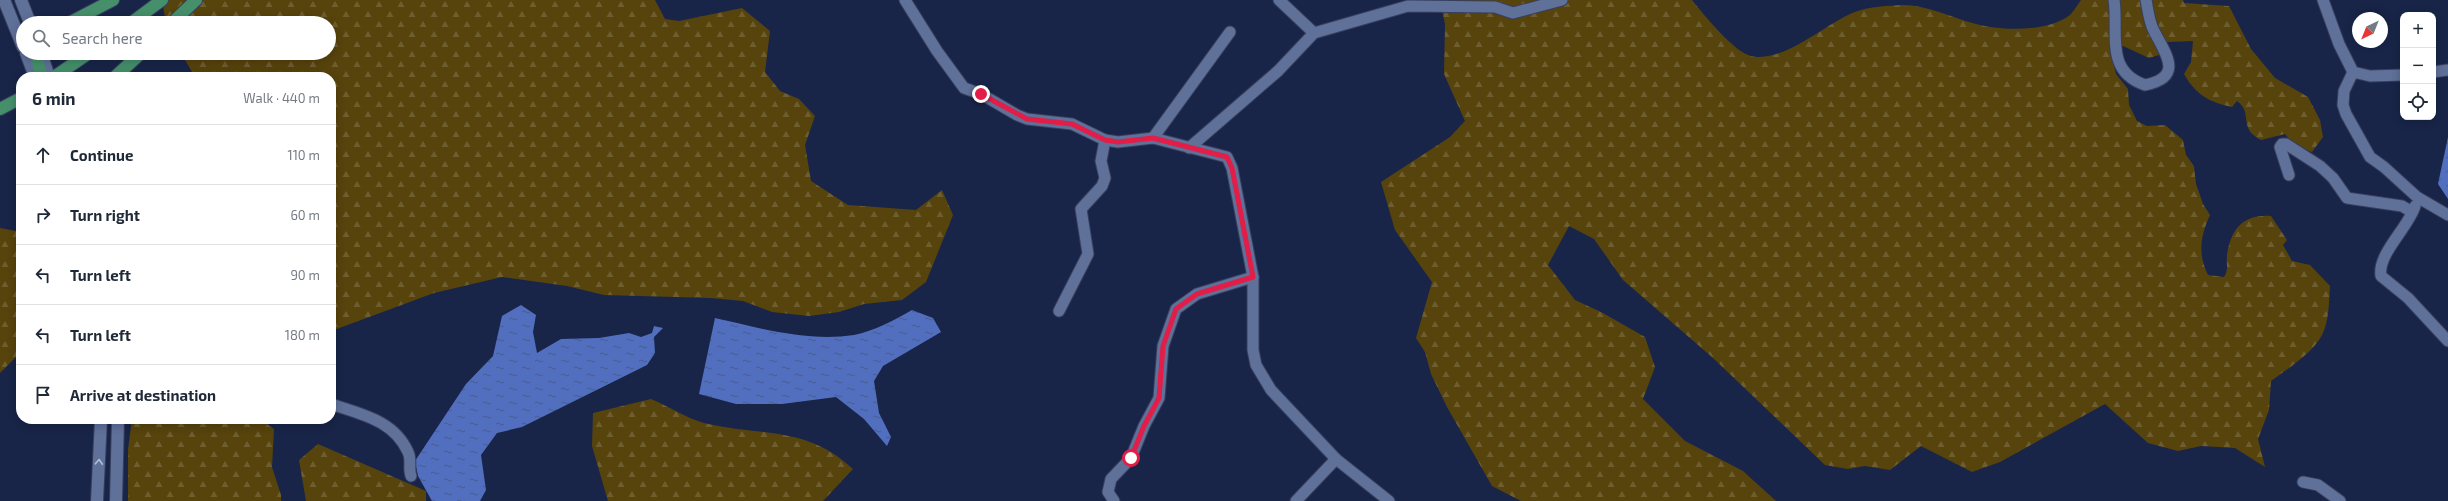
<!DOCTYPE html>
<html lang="en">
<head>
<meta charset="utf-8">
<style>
  :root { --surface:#fff; --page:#f2f2f3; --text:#1f2937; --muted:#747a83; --line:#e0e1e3 }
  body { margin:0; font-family:"Exo 2",sans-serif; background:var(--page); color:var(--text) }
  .controls { position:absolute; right:12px; top:12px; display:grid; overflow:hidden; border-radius:8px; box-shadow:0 2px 10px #0003 }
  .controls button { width:36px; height:36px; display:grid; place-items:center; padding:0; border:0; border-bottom:1px solid var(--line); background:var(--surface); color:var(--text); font:20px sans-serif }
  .compass { position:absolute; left:2352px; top:12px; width:36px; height:36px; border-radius:50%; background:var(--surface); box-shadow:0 2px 10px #0003; rotate:223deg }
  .stop { position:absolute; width:12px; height:12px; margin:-9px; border:3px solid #e11d48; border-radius:50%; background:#fff }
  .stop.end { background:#e11d48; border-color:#fff; box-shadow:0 1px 4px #0008 }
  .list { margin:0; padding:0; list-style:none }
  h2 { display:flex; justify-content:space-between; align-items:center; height:52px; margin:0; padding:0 16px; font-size:17px }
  h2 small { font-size:13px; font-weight:400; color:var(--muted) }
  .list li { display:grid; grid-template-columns:26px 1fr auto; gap:12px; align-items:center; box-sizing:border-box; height:60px; padding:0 16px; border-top:1px solid var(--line) }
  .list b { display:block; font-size:15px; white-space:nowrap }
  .list em { font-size:13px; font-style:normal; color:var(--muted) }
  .icon { flex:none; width:22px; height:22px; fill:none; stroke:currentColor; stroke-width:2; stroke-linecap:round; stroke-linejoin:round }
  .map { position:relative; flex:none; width:2448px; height:501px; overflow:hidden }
  .search { position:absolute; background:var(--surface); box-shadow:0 2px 10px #0003; left:16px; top:16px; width:320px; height:44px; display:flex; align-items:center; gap:10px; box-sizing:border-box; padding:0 14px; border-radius:22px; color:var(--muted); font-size:15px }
  .panel { position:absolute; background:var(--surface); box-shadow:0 2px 10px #0003; left:16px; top:72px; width:320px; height:352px; border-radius:16px }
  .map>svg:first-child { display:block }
</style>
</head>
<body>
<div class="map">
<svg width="2448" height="501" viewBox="0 0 2448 501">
  <defs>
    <pattern id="forest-firs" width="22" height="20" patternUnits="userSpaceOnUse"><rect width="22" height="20" fill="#57430c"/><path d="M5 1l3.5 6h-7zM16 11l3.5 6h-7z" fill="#6e5d2f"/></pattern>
    <pattern id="water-ripples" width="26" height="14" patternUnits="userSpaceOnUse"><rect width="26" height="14" fill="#516fbe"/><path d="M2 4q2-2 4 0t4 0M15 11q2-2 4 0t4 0" fill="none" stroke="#495c8e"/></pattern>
  </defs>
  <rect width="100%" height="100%" fill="#182548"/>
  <!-- forest -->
  <g fill="url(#forest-firs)">
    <polygon points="162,0 655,0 665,19 679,21 742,8 770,31 765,72 780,91 799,99 815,116 805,145 811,181 848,205 916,210 942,190 953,215 926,282 902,300 864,304 839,312 809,316 772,312 743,301 711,298 604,295 567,286 502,277 434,293 334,330 331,325 331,77 195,77 181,53 329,53 329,23 166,23"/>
    <path d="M1440,0H1692C1703,14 1732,49 1748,55C1780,67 1827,22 1855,12C1871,6 1887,6 1903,5C1928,5 1952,18 1976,24C2001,31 2049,32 2070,15C2074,11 2078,4 2081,0H2183L2184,3L2229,6L2251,49L2275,78L2308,97L2320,120L2323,137L2312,152L2294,145L2285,134L2261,140C2237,128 2254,113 2237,101L2232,107C2209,102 2196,95 2184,74L2191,62L2193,41L2167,42L2159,55L2149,58L2123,46L2110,51L2116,74L2128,89L2129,105L2137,121L2147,126L2165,125L2183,140L2186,155L2194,166L2196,184L2203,204L2210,215C2201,235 2197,253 2208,275L2224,277C2229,269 2226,264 2227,255C2231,229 2243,214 2271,216L2287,240L2283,245L2292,261L2310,265L2330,286C2329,302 2329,321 2322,335C2313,353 2286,370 2271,381L2269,410L2258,439L2265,467L2235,448L2201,446L2178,451L2148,443L2105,404L2000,462L1972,472L1921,446L1890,470L1865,466L1848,469L1825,465L1713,358L1623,280L1594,239L1569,226L1548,265L1575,300L1601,312L1645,337L1655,367L1643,399L1685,441L1743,471L1776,501H1521L1492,486L1447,407L1431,374L1425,352L1416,338L1432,282L1395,230L1381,182L1450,137L1465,121L1444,74L1445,24Z"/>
    <polygon points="0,228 21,232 21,352 0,373"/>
    <path d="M651,399C668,406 686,418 704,423C762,437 805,425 853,469L823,501H608L592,446L593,413Z"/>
    <polygon points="132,419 260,419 274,429 272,467 281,495 281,501 128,501 128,449"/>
    <polygon points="318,444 426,491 426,501 306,501 299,460"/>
  </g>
  <!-- water -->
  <g fill="url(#water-ripples)">
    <polygon points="2448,137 2448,199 2438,184"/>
    <polygon points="521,305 536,315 533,332 537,353 561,339 599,338 629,333 641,337 652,333 654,326 663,328 654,337 655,353 647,365 522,427 497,433 481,455 486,490 480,501 432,501 418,476 415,461 466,384 493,356 502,316"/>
    <path d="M912,310L933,318L941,332L883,366L874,381L879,413L891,437L887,446L864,419L836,397L782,404H736L699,394L715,318C760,328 807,342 854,335C874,331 895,320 912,310Z"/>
  </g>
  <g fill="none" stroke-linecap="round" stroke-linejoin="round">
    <!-- street casing -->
    <g stroke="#373f5e" stroke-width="13">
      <g id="street">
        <polyline points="905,0 937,51 964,88 981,94 1017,115 1027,119 1072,124 1105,140 1118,142 1153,138 1227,157 1232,168 1253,277 1253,350 1256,365 1271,390 1336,459 1389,501"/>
        <polyline points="1279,0 1314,33"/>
        <path d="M2114,0C2119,33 2104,71 2145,85C2185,77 2165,53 2154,31C2149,22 2148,10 2146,0"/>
        <polyline points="2323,0 2339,44 2353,72 2370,76 2403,75"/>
        <polyline points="2353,72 2344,91 2343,105 2346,114 2370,157 2384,167 2417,197 2448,215"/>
        <polyline points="2433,72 2448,70"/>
        <polyline points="1153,138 1230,32"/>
        <polyline points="1189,148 1278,71 1314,33 1408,6 1495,7 1513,13 1562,0"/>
        <polyline points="2289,175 2280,147 2282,144 2286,144 2320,166 2333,178 2347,198 2402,206 2412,212"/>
        <path d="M2415,206C2409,227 2377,254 2381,276L2408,298L2448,341"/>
        <polyline points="1059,311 1088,254 1081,209 1102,186 1105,178 1101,161 1105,140"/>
        <path d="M331,404C360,414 394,420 408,452C412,460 408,468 411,476"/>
        <polyline points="2303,482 2318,485 2340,501"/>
        <polyline points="1114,501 1108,492 1111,479 1131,458 1144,426 1159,398 1163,346 1176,309 1197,294 1253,277"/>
        <polyline points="1296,501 1336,459"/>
      </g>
    </g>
    <!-- secondary casing -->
    <g stroke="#373f5e" stroke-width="14">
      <g id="secondary">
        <polyline points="4,0 23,47"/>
        <polyline points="21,0 30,23"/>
        <polyline points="26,53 35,77"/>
        <polyline points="41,53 49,77"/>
        <polyline points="97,501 101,419"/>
        <polyline points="116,501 118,419"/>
      </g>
    </g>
    <!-- primary casing -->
    <g stroke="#373f5e" stroke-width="14">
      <g id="primary">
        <polyline points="69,23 113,0"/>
        <polyline points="131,23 162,0"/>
        <polyline points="172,23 196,0"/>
        <polyline points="35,53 42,77"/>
        <polyline points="54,77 89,53"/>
        <polyline points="115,77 141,53"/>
        <polyline points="0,109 21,98"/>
      </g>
    </g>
    <!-- street -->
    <use href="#street" stroke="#5f7099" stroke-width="11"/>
    <!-- secondary -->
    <use href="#secondary" stroke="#5f7099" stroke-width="12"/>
    <!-- primary -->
    <use href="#primary" stroke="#45906b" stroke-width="12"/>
  </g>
  <!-- one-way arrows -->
  <defs><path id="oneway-chevron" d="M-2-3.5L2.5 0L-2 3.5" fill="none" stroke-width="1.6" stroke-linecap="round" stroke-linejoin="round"/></defs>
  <use stroke="#b3bed9" href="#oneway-chevron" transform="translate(99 462) rotate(-87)"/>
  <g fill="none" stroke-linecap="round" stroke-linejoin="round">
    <!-- route -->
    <polyline stroke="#e11d48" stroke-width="5" points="981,94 1027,119 1072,124 1105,140 1118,142 1153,138 1227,157 1232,168 1253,277 1197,294 1176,309 1163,346 1159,398 1144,426 1131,458"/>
  </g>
</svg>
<div class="controls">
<button>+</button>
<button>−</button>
<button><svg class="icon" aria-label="locate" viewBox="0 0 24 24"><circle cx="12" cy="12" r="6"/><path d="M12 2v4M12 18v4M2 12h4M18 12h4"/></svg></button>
</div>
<svg class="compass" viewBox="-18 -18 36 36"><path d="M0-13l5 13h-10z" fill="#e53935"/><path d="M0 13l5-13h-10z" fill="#747a83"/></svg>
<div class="stop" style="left:1131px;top:458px"></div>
<div class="stop end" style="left:981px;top:94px"></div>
<div class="search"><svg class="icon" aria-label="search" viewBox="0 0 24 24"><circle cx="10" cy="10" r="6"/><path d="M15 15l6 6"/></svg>Search here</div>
<section class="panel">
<h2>6 min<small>Walk · 440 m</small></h2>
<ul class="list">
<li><svg class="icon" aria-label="ahead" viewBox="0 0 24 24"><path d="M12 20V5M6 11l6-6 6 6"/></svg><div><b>Continue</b></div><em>110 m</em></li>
<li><svg class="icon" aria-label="right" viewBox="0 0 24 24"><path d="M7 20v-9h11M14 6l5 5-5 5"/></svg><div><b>Turn right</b></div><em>60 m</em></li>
<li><svg class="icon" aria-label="left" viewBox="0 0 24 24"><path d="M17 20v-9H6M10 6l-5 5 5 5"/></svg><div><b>Turn left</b></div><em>90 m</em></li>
<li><svg class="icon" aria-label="left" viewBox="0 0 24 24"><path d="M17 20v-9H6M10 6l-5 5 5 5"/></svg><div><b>Turn left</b></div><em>180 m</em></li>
<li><svg class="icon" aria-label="arrive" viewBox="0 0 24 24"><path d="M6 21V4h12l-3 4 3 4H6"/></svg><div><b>Arrive at destination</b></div></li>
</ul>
</section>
</div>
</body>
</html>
